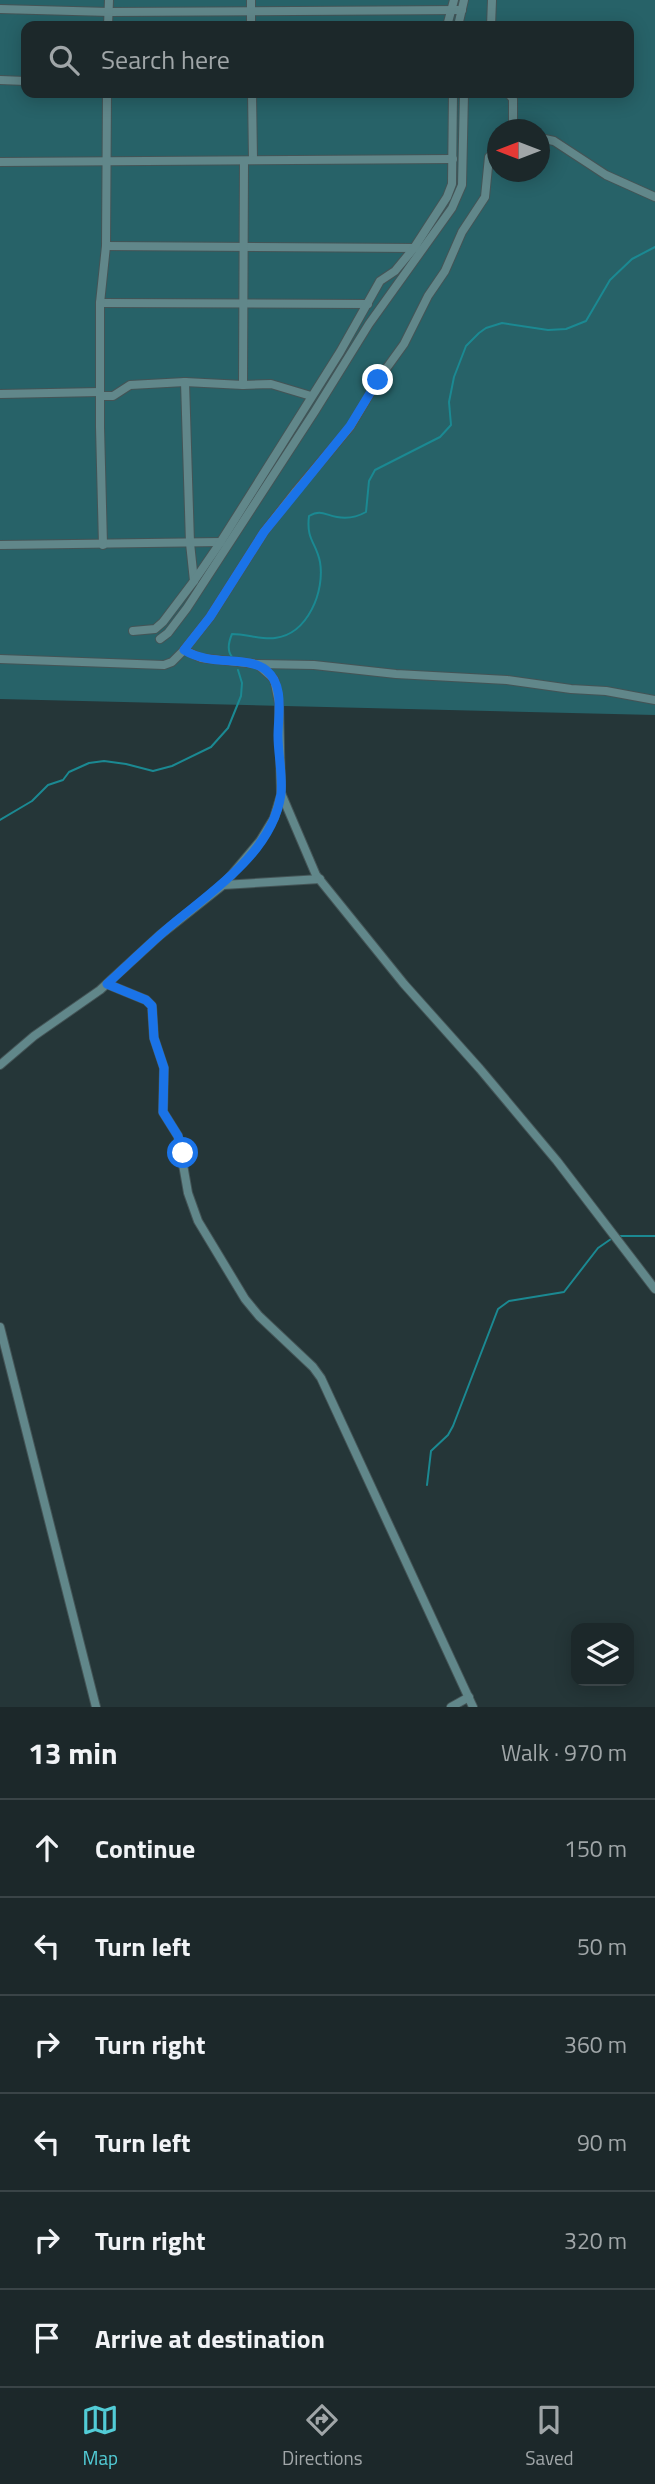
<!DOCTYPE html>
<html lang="en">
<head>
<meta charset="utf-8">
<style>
  :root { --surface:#1c282a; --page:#253032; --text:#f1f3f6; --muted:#a0a6a8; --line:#3a4447; --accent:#52ccd6 }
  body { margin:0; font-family:"Titillium Web",sans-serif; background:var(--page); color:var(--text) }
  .controls { position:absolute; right:21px; bottom:21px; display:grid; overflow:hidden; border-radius:14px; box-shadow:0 4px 18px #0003 }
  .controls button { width:63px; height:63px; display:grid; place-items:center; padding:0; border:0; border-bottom:2px solid var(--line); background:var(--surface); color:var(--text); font:35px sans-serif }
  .compass { position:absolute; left:487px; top:119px; width:63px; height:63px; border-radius:50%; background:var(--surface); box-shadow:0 4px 18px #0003; rotate:270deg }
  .stop { position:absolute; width:21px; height:21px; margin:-16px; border:5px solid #1a73e8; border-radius:50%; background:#fff }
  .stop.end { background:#1a73e8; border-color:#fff; box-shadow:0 2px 7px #0008 }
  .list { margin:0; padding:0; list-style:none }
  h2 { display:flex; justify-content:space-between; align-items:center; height:91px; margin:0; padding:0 28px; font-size:30px }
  h2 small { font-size:23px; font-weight:400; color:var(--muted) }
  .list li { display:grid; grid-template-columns:46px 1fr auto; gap:21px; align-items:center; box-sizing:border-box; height:98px; padding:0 28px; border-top:2px solid var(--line) }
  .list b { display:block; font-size:26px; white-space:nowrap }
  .list em { font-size:23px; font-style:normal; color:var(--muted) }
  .icon { flex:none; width:38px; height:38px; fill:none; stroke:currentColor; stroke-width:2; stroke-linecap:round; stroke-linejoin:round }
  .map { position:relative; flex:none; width:655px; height:1707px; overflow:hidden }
  .search { position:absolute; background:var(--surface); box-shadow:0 4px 18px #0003; left:21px; right:21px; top:21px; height:77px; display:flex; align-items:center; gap:18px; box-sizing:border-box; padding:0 24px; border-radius:14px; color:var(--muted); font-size:26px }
  .sheet { height:679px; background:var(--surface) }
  nav { display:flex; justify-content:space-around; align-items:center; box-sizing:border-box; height:98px; border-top:2px solid var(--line); background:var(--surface); font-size:19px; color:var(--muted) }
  nav a { display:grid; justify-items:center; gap:4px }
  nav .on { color:var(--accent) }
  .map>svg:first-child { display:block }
</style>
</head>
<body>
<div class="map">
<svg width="655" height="1707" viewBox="0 0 655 1707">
  <rect width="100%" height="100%" fill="#253638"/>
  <!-- green -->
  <path fill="#276268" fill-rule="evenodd" d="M0,0H655V715L0,699ZM26,26H629V93H26ZM498,130H540V172H498Z"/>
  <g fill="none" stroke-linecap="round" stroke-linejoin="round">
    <!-- stream -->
    <g stroke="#1b8992" stroke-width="2">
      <path d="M232,657C227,651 229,641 232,634C246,634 263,640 275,638C308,634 325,591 320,562C316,542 306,540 309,516C321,509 325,515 337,517C347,519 357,517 366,512L369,481L375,470L440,437L451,425L449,402L454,377L466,346L479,333L486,328L502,323L548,330L566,329L586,321L610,280L632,259L655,247"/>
      <polyline points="0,820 32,801 48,785 63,780 69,772 89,763 104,761 126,764 153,771 172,766 211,747 228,728 241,696 242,683 238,670"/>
      <polyline points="619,1236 655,1236"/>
      <polyline points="427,1485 431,1451 448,1435 453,1426 498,1309 509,1301 564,1292 598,1248 611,1239"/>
    </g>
    <!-- minor casing -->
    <g stroke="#445456" stroke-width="10">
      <g id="minor">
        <polyline points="251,0 251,26"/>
        <polyline points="0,9 109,12 462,10"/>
        <polyline points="108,26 109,0"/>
        <polyline points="447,26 454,0"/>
        <polyline points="458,26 464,0"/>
        <polyline points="491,26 492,0"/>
        <polyline points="0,80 26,81"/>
        <polyline points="252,93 253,160"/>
        <polyline points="508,93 513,99 513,130"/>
        <polyline points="540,138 554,141 606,175 655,197"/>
        <polyline points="0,162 453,159"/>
        <polyline points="106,246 417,248"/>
        <polyline points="100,303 368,304"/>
        <polyline points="185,382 190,543 194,581"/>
        <polyline points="243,385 244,161"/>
        <polyline points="0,394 100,392"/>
        <polyline points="100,396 113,396 130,385 185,382 243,385 271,384 311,396"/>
        <polyline points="0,545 221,542"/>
        <polyline points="103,545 100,427 100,303 106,246 107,93"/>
        <polyline points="133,631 155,629 163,622 194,581 220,543 340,352 380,281 395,271 414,248 447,197 452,184 453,93"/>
        <polyline points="160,639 168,633 187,608 315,411 369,324 452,208 462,185 464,93"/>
        <polyline points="184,650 201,658 257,664 274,679 279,703 281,793 316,875 404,984 480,1069 557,1161 655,1289"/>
        <polyline points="0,659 164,665 172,662 184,650 210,617 264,532 296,491 350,427 378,380 404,344 428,296 445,271 462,232 485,197 489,157 498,149"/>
        <polyline points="258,664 314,665 396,674 507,680 571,689 606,691 655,700"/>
        <polyline points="223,885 320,879"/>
        <polyline points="107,984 146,1000 152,1006 154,1038 164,1068 163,1112 178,1136 188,1193 198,1221 245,1299 259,1316 313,1367 321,1378 473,1707"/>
        <polyline points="0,1065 34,1036 100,990 160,935 223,885 260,841 274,818 281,795"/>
        <polyline points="0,1327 96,1707"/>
        <polyline points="451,1707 469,1697"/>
      </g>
    </g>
    <!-- minor -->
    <use href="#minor" stroke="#61878a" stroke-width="8"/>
  </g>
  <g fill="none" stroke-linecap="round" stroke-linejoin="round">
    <!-- route -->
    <path stroke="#1a73e8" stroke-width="9" d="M183,1153L178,1136L163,1112L164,1068L154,1038L152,1006L146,1000L107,984C129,964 151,942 174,923C214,890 273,851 281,794C283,776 278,754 278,736C278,714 285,686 266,670C247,655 211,667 184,650L210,617L264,532L350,426L378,380"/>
  </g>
</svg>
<div class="controls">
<button><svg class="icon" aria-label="layers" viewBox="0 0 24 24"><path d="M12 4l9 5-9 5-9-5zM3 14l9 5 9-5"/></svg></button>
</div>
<svg class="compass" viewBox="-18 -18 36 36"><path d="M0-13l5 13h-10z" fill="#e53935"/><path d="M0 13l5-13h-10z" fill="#a0a6a8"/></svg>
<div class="stop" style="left:183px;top:1153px"></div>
<div class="stop end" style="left:378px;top:380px"></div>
<div class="search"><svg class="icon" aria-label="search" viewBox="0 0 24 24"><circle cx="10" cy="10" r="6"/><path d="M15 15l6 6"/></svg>Search here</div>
</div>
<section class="sheet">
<h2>13 min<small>Walk · 970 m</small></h2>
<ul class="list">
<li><svg class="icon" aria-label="ahead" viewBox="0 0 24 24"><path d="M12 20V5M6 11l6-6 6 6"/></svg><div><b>Continue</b></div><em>150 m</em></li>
<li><svg class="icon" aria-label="left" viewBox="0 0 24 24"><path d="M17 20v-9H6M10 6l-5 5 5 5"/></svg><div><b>Turn left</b></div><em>50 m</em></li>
<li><svg class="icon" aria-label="right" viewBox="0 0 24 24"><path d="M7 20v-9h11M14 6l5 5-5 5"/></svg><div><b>Turn right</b></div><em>360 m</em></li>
<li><svg class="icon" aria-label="left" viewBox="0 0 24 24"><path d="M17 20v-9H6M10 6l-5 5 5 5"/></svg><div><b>Turn left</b></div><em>90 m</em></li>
<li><svg class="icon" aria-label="right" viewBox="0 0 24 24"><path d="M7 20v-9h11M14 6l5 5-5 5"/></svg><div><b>Turn right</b></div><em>320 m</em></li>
<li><svg class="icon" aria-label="arrive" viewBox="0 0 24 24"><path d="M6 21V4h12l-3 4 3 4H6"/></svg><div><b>Arrive at destination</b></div></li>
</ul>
</section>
<nav>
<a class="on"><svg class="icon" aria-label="map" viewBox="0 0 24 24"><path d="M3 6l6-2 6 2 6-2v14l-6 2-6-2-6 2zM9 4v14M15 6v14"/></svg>Map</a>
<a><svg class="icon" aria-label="directions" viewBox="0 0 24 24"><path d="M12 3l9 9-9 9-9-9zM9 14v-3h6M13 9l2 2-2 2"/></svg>Directions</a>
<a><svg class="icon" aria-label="saved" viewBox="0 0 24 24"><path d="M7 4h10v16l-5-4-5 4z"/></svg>Saved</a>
</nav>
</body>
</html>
